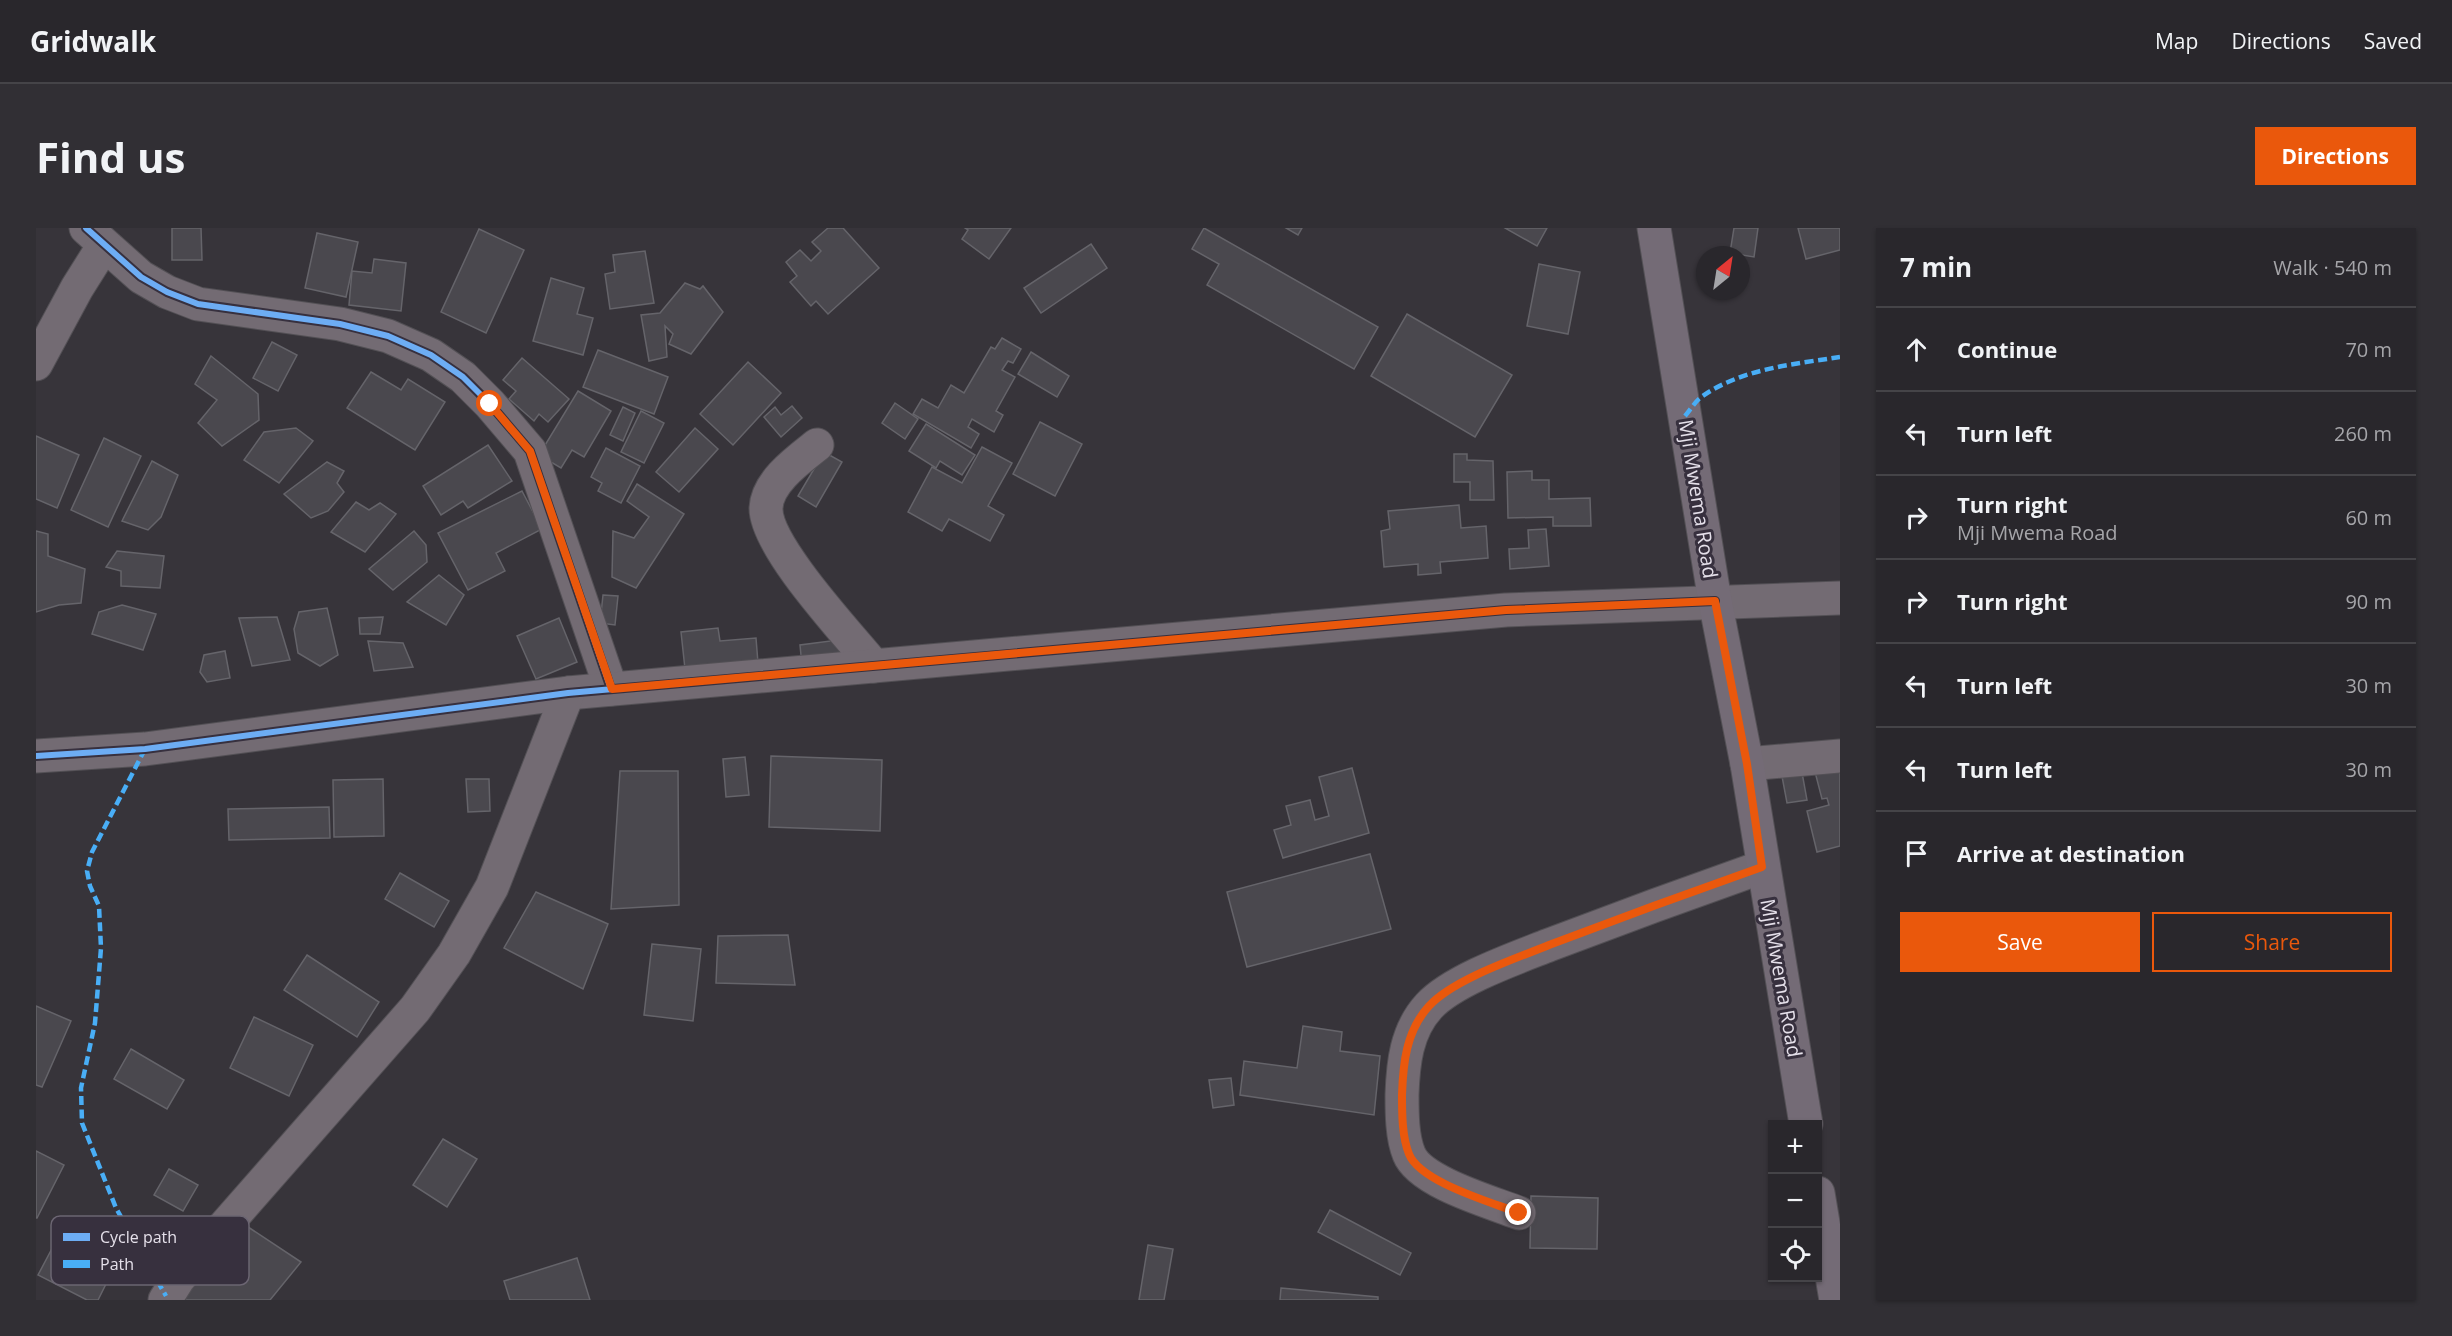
<!DOCTYPE html>
<html lang="en">
<head>
<meta charset="utf-8">
<style>
  :root { --surface:#29272c; --page:#312f34; --text:#f1f3f6; --muted:#a5a5a9; --line:#454448; --accent:#ea580c }
  body { margin:0; font-family:"Open Sans",sans-serif; background:var(--page); color:var(--text) }
  .controls { position:absolute; right:18px; bottom:18px; display:grid; overflow:hidden; border-radius:0px; box-shadow:0 2px 4px #0004 }
  .controls button { width:54px; height:54px; display:grid; place-items:center; padding:0; border:0; border-bottom:2px solid var(--line); background:var(--surface); color:var(--text); font:30px sans-serif }
  .compass { position:absolute; left:1660px; top:18px; width:54px; height:54px; border-radius:50%; background:var(--surface); box-shadow:0 2px 4px #0004; rotate:30deg }
  .stop { position:absolute; width:18px; height:18px; margin:-14px; border:4px solid #ea580c; border-radius:50%; background:#fff }
  .stop.end { background:#ea580c; border-color:#fff; box-shadow:0 2px 6px #0008 }
  .list { margin:0; padding:0; list-style:none }
  h2 { display:flex; justify-content:space-between; align-items:center; height:78px; margin:0; padding:0 24px; font-size:26px }
  h2 small { font-size:20px; font-weight:400; color:var(--muted) }
  .list li { display:grid; grid-template-columns:39px 1fr auto; gap:18px; align-items:center; box-sizing:border-box; height:84px; padding:0 24px; border-top:2px solid var(--line) }
  .list b { display:block; font-size:22px; white-space:nowrap }
  .list p { margin:0; font-size:20px; white-space:nowrap; color:var(--muted) }
  .list em { font-size:20px; font-style:normal; color:var(--muted) }
  .actions { display:flex; gap:12px; padding:18px 24px }
  .actions a { flex:1; padding:14px 0; border:2px solid var(--accent); border-radius:0px; text-align:center; font-size:21px; color:var(--accent) }
  .actions .main { background:var(--accent); color:#fff }
  .icon { flex:none; width:33px; height:33px; fill:none; stroke:currentColor; stroke-width:2; stroke-linecap:round; stroke-linejoin:round }
  .map { position:relative; flex:none; width:1804px; height:1072px; overflow:hidden; border-radius:0px }
  header { display:flex; align-items:center; gap:36px; box-sizing:border-box; height:84px; padding:0 30px; background:var(--surface); border-bottom:2px solid var(--line) }
  header strong { font-size:28px }
  nav { display:flex; gap:33px; margin-inline-start:auto; font-size:21px }
  .intro { display:flex; align-items:center; justify-content:space-between; box-sizing:border-box; height:144px; padding:0 36px }
  h1 { margin:0; font-size:42px }
  .button { padding:15px 27px; border-radius:0px; background:var(--accent); color:#fff; font-size:21px; font-weight:700 }
  main { display:flex; gap:36px; padding:0 36px }
  aside { flex:1; background:var(--surface); border-radius:0px; box-shadow:0 2px 4px #0004 }
  .map>svg:first-child { display:block }
</style>
</head>
<body>
<header>
<strong>Gridwalk</strong>
<nav><a>Map</a><a>Directions</a><a>Saved</a></nav>
</header>
<div class="intro"><h1>Find us</h1><a class="button">Directions</a></div>
<main>
<div class="map">
<svg width="1804" height="1072" viewBox="0 0 1804 1072">
  <rect width="100%" height="100%" fill="#37343a"/>
  <!-- building -->
  <g fill="#4a484e" stroke="#65646a" stroke-width="1.5">
    <polygon points="136,0 165,0 166,32 136,32"/>
    <polygon points="792,0 807,0 843,40 792,86 780,73 775,78 754,54 761,48 750,34 764,22 775,33 785,23 776,14"/>
    <polygon points="929,0 975,0 953,31 926,11 932,2"/>
    <polygon points="1168,0 1342,99 1318,141 1171,57 1183,36 1156,21"/>
    <polygon points="1250,0 1266,0 1262,7"/>
    <polygon points="1469,0 1511,0 1501,18"/>
    <polygon points="1698,0 1722,0 1718,29 1694,25"/>
    <polygon points="1762,0 1804,0 1804,22 1770,31"/>
    <polygon points="443,1 488,22 450,105 405,84"/>
    <polygon points="281,5 322,14 310,69 269,60"/>
    <polygon points="1055,16 1071,40 1005,85 988,60"/>
    <polygon points="609,23 618,75 574,81 569,46 579,44 577,27"/>
    <polygon points="338,31 370,35 365,83 313,77 316,43 336,45"/>
    <polygon points="1503,36 1544,44 1532,106 1491,98"/>
    <polygon points="515,50 548,60 541,86 557,90 547,127 497,113"/>
    <polygon points="649,55 664,61 667,58 687,84 655,126 633,116 637,106 629,98 631,129 613,133 605,87 624,85"/>
    <polygon points="1371,86 1476,147 1439,209 1335,148"/>
    <polygon points="966,110 985,121 977,135 972,133 966,142 979,149 960,183 967,187 958,204 936,191 932,199 943,206 935,220 877,186 886,171 902,180 915,157 928,165 955,119 959,121"/>
    <polygon points="236,114 261,127 242,163 217,150"/>
    <polygon points="562,122 632,149 618,186 547,159"/>
    <polygon points="995,124 1033,148 1021,169 982,146"/>
    <polygon points="175,128 222,166 223,192 186,218 162,195 181,172 159,156"/>
    <polygon points="486,130 533,171 512,194 503,186 498,193 473,171 480,163 467,152"/>
    <polygon points="712,134 745,165 697,217 664,186"/>
    <polygon points="335,144 365,162 372,151 409,174 379,222 311,180"/>
    <polygon points="542,163 575,183 548,229 536,222 525,240 503,227"/>
    <polygon points="859,175 882,191 869,211 846,195"/>
    <polygon points="756,178 766,190 745,209 728,189 739,179 745,187"/>
    <polygon points="587,179 599,185 587,213 574,207"/>
    <polygon points="605,183 628,195 608,235 585,224"/>
    <polygon points="1004,194 1046,216 1019,268 977,246"/>
    <polygon points="890,196 939,227 926,247 904,233 900,240 873,223"/>
    <polygon points="260,200 277,213 243,255 208,232 228,204"/>
    <polygon points="659,200 682,221 643,264 620,244"/>
    <polygon points="0,208 43,227 21,280 0,271"/>
    <polygon points="68,210 105,228 72,299 35,282"/>
    <polygon points="452,217 476,253 432,280 427,273 405,287 387,258"/>
    <polygon points="946,219 976,235 952,278 968,287 954,313 913,291 906,303 872,284 896,239 926,255"/>
    <polygon points="570,220 604,238 585,275 562,263 566,255 555,249"/>
    <polygon points="788,224 806,234 780,279 762,268"/>
    <polygon points="1418,226 1431,226 1431,232 1457,233 1458,272 1434,272 1434,254 1418,254"/>
    <polygon points="116,233 142,247 125,289 112,302 86,293"/>
    <polygon points="291,234 308,243 301,255 308,264 292,283 275,290 248,266"/>
    <polygon points="1496,243 1496,252 1513,252 1513,271 1554,270 1555,298 1517,298 1517,289 1472,290 1471,244"/>
    <polygon points="601,256 648,286 600,360 576,349 577,303 598,310 613,289 591,273"/>
    <polygon points="486,263 506,301 460,325 469,343 432,362 402,305"/>
    <polygon points="320,274 333,282 344,275 360,286 329,324 295,304"/>
    <polygon points="1423,277 1425,300 1450,298 1452,330 1404,334 1405,345 1382,347 1382,336 1348,339 1345,303 1354,301 1352,283"/>
    <polygon points="1510,301 1513,338 1474,341 1473,321 1493,320 1492,302"/>
    <polygon points="0,303 12,306 12,328 49,341 45,375 23,377 0,384"/>
    <polygon points="378,303 390,317 391,334 357,362 333,341"/>
    <polygon points="81,323 128,328 124,360 85,358 85,343 70,339"/>
    <polygon points="403,347 428,367 410,397 371,374"/>
    <polygon points="567,367 582,368 579,397 564,395"/>
    <polygon points="86,377 120,386 107,422 56,406 63,384"/>
    <polygon points="291,380 302,427 284,438 262,425 258,401 263,384"/>
    <polygon points="241,389 254,432 216,438 203,390"/>
    <polygon points="347,389 344,406 324,406 323,390"/>
    <polygon points="523,390 541,434 500,451 481,408"/>
    <polygon points="682,400 684,413 720,410 722,435 649,441 645,404"/>
    <polygon points="802,412 805,433 766,438 764,417"/>
    <polygon points="332,413 367,415 377,439 338,443"/>
    <polygon points="189,423 194,450 171,454 164,444 168,427"/>
    <polygon points="735,528 846,532 844,603 733,599"/>
    <polygon points="709,529 713,567 690,569 687,531"/>
    <polygon points="1804,534 1804,618 1781,624 1771,583 1793,577 1791,570 1786,571 1778,540"/>
    <polygon points="1765,539 1771,572 1751,575 1745,543"/>
    <polygon points="1316,540 1333,605 1247,630 1238,602 1255,597 1250,578 1274,572 1279,592 1293,588 1283,549"/>
    <polygon points="584,543 642,543 643,677 575,681"/>
    <polygon points="347,551 348,608 298,609 297,552"/>
    <polygon points="430,551 453,551 454,583 432,584"/>
    <polygon points="293,579 294,610 193,612 192,581"/>
    <polygon points="1334,626 1355,701 1211,739 1191,664"/>
    <polygon points="364,645 413,673 398,699 349,671"/>
    <polygon points="500,664 572,696 547,761 468,720"/>
    <polygon points="752,707 759,757 680,755 682,708"/>
    <polygon points="616,716 665,721 657,793 608,787"/>
    <polygon points="271,727 343,774 321,809 248,762"/>
    <polygon points="0,778 35,793 6,859 0,857"/>
    <polygon points="218,789 277,817 253,868 194,840"/>
    <polygon points="1267,798 1306,804 1304,823 1344,828 1338,887 1204,867 1208,833 1261,840"/>
    <polygon points="95,821 148,852 131,881 78,851"/>
    <polygon points="1195,850 1198,877 1177,880 1173,852"/>
    <polygon points="407,911 441,931 411,979 377,957"/>
    <polygon points="0,923 28,937 1,990 0,990"/>
    <polygon points="133,941 162,957 147,983 118,967"/>
    <polygon points="1495,968 1562,970 1561,1021 1494,1020"/>
    <polygon points="1294,982 1375,1025 1364,1047 1282,1004"/>
    <polygon points="203,993 265,1034 234,1072 141,1072"/>
    <polygon points="20,1013 77,1042 62,1072 51,1072 2,1047"/>
    <polygon points="1112,1017 1137,1021 1128,1072 1103,1072"/>
    <polygon points="541,1030 554,1072 474,1072 468,1053"/>
    <polygon points="1245,1060 1342,1069 1342,1072 1244,1072"/>
  </g>
  <g fill="none" stroke-linecap="round" stroke-linejoin="round">
    <!-- minor casing -->
    <g stroke="#535055" stroke-width="35">
      <g id="minor">
        <polyline points="50,0 105,49 131,64 162,76 304,96 352,108 395,127 427,149 454,176 494,223 575,461"/>
        <polyline points="0,136 41,60 68,17"/>
        <path d="M781,217C762,232 731,254 730,280C729,318 812,406 838,438"/>
        <polyline points="0,528 109,521 532,465 1470,382 1804,370"/>
        <polyline points="1711,536 1804,528"/>
        <path d="M1483,985C1455,974 1384,954 1373,926C1366,909 1366,885 1366,867C1367,836 1370,803 1393,778C1417,752 1480,730 1513,717C1584,690 1655,664 1726,639"/>
        <polyline points="129,1072 143,1050 379,781 418,726 456,659 532,465"/>
      </g>
    </g>
    <!-- major casing -->
    <g stroke="#535055" stroke-width="35">
      <g id="major">
        <polyline points="1618,0 1679,373 1711,536 1770,896"/>
        <polyline points="1782,965 1800,1072"/>
      </g>
    </g>
    <!-- minor -->
    <use href="#minor" stroke="#736b73" stroke-width="33"/>
    <!-- major -->
    <use href="#major" stroke="#746b76" stroke-width="33"/>
    <!-- quiet -->
    <g stroke="#49aef6" stroke-width="4.5" stroke-dasharray="9 4.5" stroke-linecap="butt">
      <path d="M1649,188C1654,182 1659,174 1664,170C1703,141 1758,136 1804,129"/>
      <polyline points="109,521 56,624 51,643 54,658 63,678 65,720 59,795 45,860 46,895 80,980 130,1068"/>
    </g>
    <!-- cycleway casing -->
    <g stroke="#37303e" stroke-width="10">
      <g id="cycleway">
        <polyline points="50,0 105,49 131,64 162,76 304,96 352,108 395,127 427,149 454,176 494,223 575,461"/>
        <polyline points="0,528 109,521 532,465 1470,382 1679,373"/>
      </g>
    </g>
    <!-- cycleway -->
    <use href="#cycleway" stroke="#6dadf4" stroke-width="6"/>
  </g>
  <g fill="none" stroke-linecap="round" stroke-linejoin="round">
    <!-- route -->
    <path stroke="#ea580c" stroke-width="8" d="M454,176L494,223L576,461L1470,382L1679,373L1711,536L1726,639C1655,664 1584,690 1513,717C1479,731 1418,751 1393,778C1370,803 1367,836 1366,867C1366,885 1366,909 1373,926C1384,954 1455,974 1483,985"/>
  </g>
  <g text-anchor="middle" stroke-width="6" stroke-linejoin="round" paint-order="stroke">
    <!-- street labels -->
    <g font-size="20" fill="#e5e0ea" stroke="#37303e">
      <text transform="translate(1662 271) rotate(81)" y="7">Mji Mwema Road</text>
      <text transform="translate(1745 750) rotate(80)" y="7">Mji Mwema Road</text>
    </g>
  </g>
  <!-- legend -->
  <rect x="15" y="988" width="198" height="69" rx="9" fill="#37303e" stroke="#6b6572" stroke-width="1.5"/>
  <rect x="27" y="1005" width="27" height="8" fill="#6dadf4"/>
  <rect x="27" y="1032" width="27" height="8" fill="#49aef6"/>
  <g font-size="16" fill="#e5e0ea">
    <text x="64" y="1015">Cycle path</text>
    <text x="64" y="1042">Path</text>
  </g>
</svg>
<div class="controls">
<button>+</button>
<button>−</button>
<button><svg class="icon" aria-label="locate" viewBox="0 0 24 24"><circle cx="12" cy="12" r="6"/><path d="M12 2v4M12 18v4M2 12h4M18 12h4"/></svg></button>
</div>
<svg class="compass" viewBox="-18 -18 36 36"><path d="M0-13l5 13h-10z" fill="#e53935"/><path d="M0 13l5-13h-10z" fill="#a5a5a9"/></svg>
<div class="stop" style="left:454px;top:176px"></div>
<div class="stop end" style="left:1483px;top:985px"></div>
</div>
<aside>
<h2>7 min<small>Walk · 540 m</small></h2>
<ul class="list">
<li><svg class="icon" aria-label="ahead" viewBox="0 0 24 24"><path d="M12 20V5M6 11l6-6 6 6"/></svg><div><b>Continue</b></div><em>70 m</em></li>
<li><svg class="icon" aria-label="left" viewBox="0 0 24 24"><path d="M17 20v-9H6M10 6l-5 5 5 5"/></svg><div><b>Turn left</b></div><em>260 m</em></li>
<li><svg class="icon" aria-label="right" viewBox="0 0 24 24"><path d="M7 20v-9h11M14 6l5 5-5 5"/></svg><div><b>Turn right</b><p>Mji Mwema Road</p></div><em>60 m</em></li>
<li><svg class="icon" aria-label="right" viewBox="0 0 24 24"><path d="M7 20v-9h11M14 6l5 5-5 5"/></svg><div><b>Turn right</b></div><em>90 m</em></li>
<li><svg class="icon" aria-label="left" viewBox="0 0 24 24"><path d="M17 20v-9H6M10 6l-5 5 5 5"/></svg><div><b>Turn left</b></div><em>30 m</em></li>
<li><svg class="icon" aria-label="left" viewBox="0 0 24 24"><path d="M17 20v-9H6M10 6l-5 5 5 5"/></svg><div><b>Turn left</b></div><em>30 m</em></li>
<li><svg class="icon" aria-label="arrive" viewBox="0 0 24 24"><path d="M6 21V4h12l-3 4 3 4H6"/></svg><div><b>Arrive at destination</b></div></li>
</ul>
<div class="actions"><a class="main">Save</a><a>Share</a></div>
</aside>
</main>
</body>
</html>
